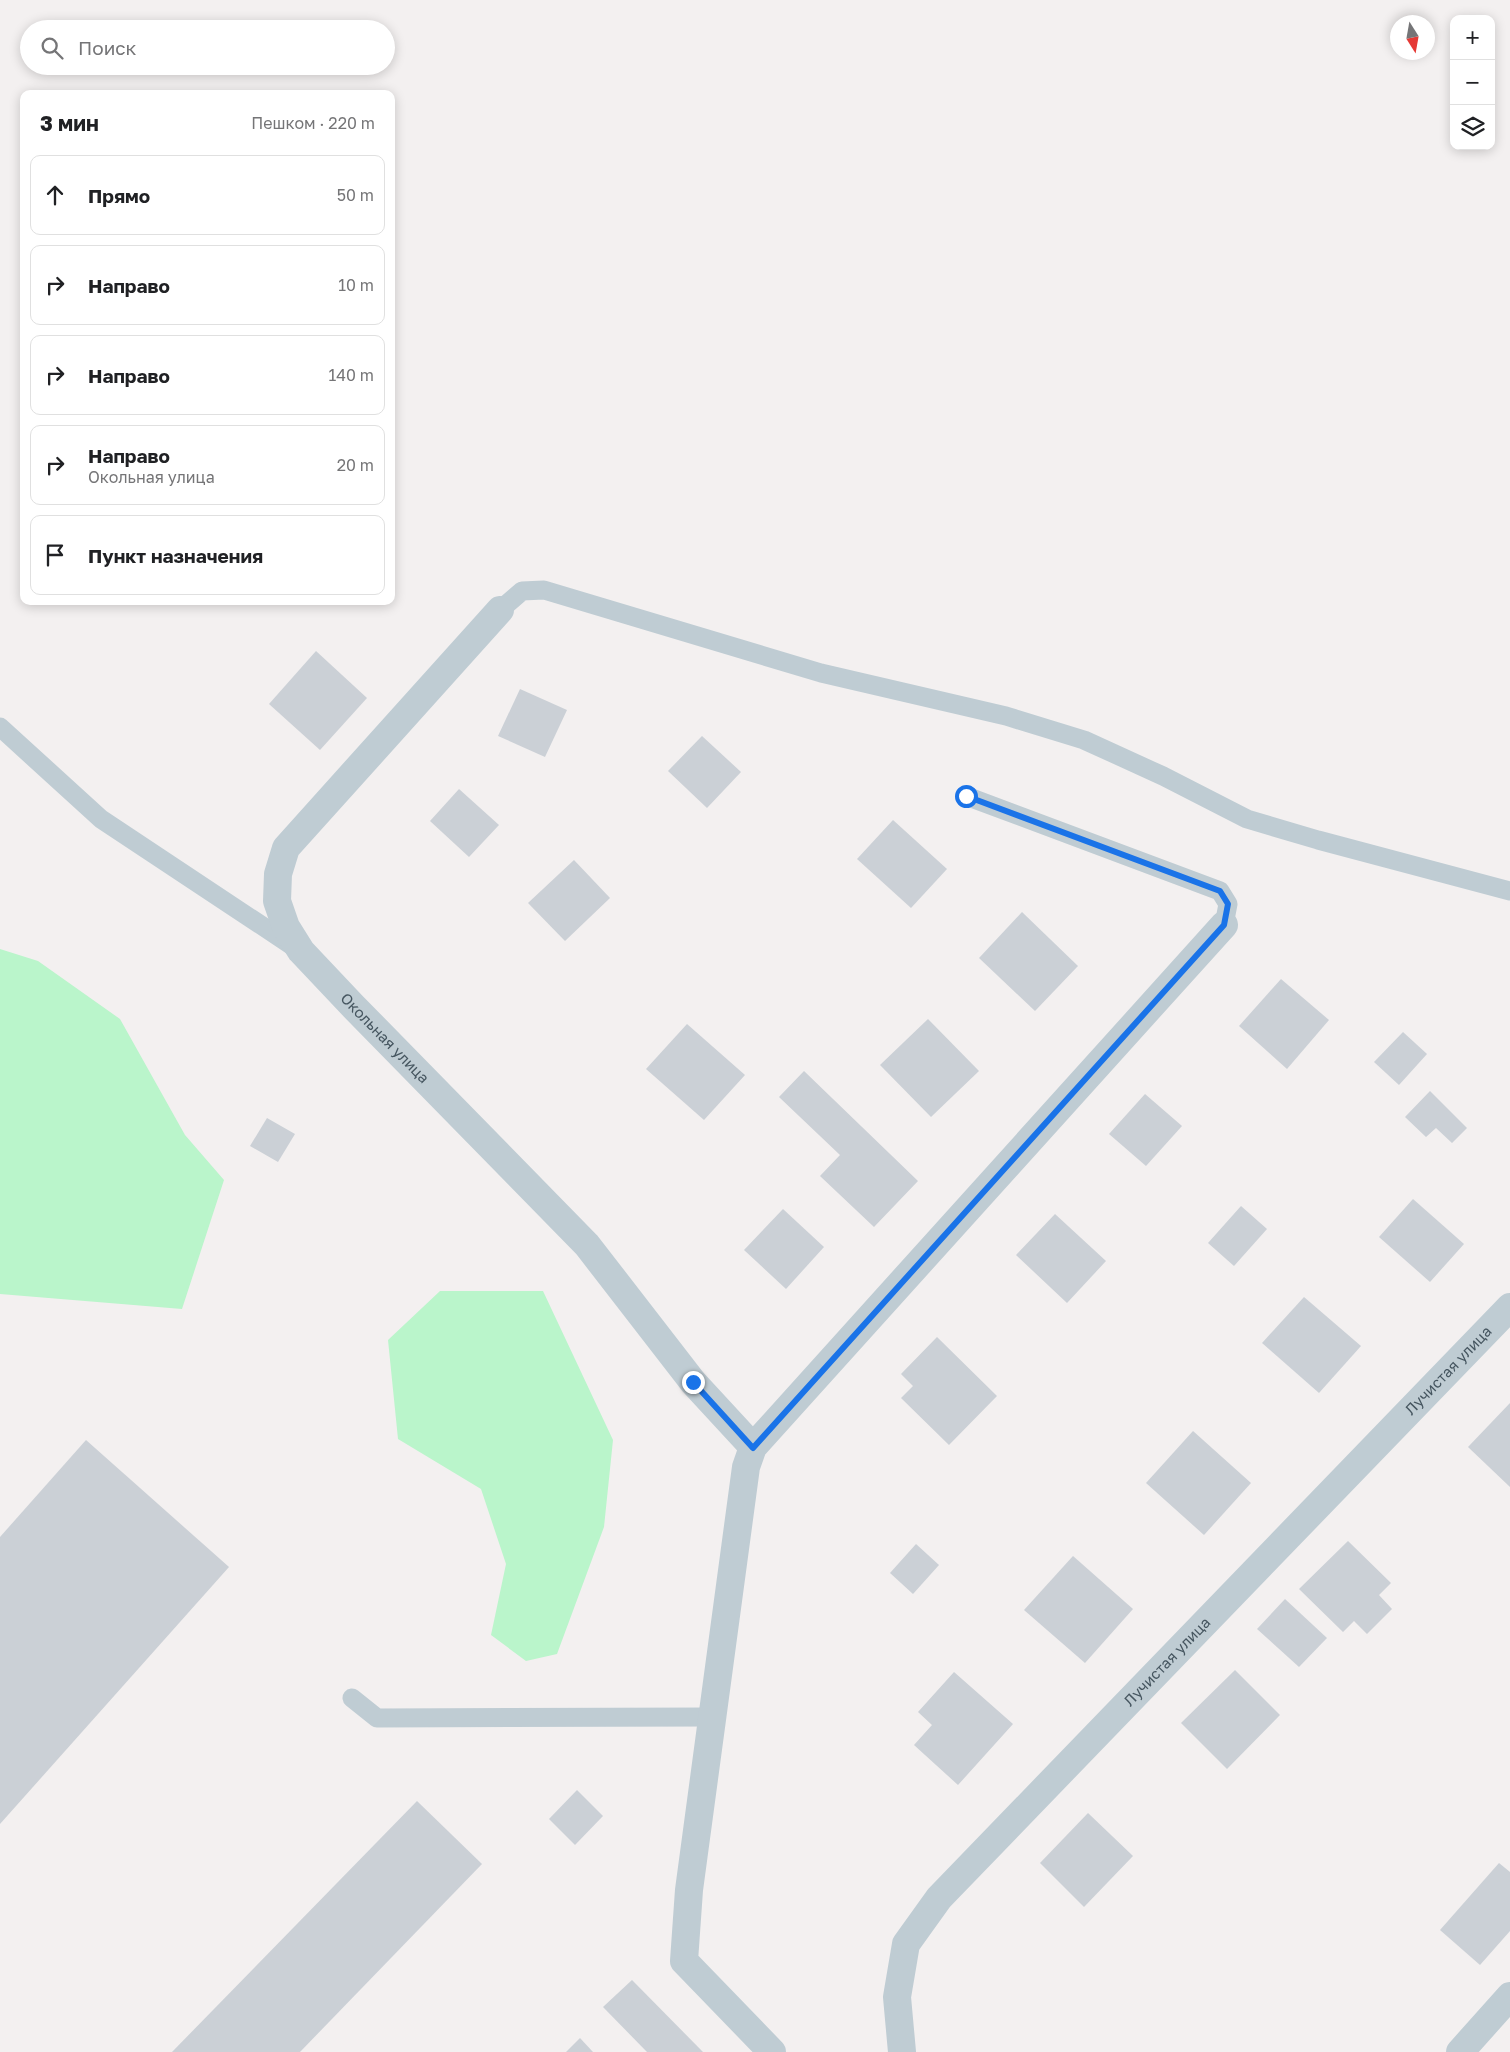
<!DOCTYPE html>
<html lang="ru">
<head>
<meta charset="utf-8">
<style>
  :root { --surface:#fff; --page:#f6f6f6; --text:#202124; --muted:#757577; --line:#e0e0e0 }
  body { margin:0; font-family:"Golos Text",sans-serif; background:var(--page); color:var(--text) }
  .controls { position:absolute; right:15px; top:15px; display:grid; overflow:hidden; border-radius:10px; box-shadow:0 2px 12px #0003 }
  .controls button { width:45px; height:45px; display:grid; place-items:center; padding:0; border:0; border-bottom:1px solid var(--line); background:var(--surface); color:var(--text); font:25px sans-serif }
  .compass { position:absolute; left:1390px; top:15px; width:45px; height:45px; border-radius:50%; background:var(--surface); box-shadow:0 2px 12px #0003; rotate:169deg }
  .stop { position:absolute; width:15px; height:15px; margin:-11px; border:4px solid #1a73e8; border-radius:50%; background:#fff }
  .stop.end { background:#1a73e8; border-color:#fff; box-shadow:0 1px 5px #0008 }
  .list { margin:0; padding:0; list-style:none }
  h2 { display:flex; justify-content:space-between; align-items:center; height:65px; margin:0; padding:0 20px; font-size:21px }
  h2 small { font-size:16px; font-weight:400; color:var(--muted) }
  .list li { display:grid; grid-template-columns:32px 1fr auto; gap:15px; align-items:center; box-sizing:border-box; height:80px; margin:0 10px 10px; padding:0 10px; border:1px solid var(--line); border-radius:10px }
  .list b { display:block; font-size:19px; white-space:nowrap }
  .list p { margin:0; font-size:16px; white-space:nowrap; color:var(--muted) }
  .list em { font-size:16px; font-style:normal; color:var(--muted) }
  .icon { flex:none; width:28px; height:28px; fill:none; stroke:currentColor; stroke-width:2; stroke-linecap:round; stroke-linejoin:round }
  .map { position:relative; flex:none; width:1510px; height:2052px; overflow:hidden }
  .search { position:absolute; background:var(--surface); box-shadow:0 2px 12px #0003; left:20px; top:20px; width:375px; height:55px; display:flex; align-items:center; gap:12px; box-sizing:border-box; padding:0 18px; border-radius:28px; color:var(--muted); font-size:19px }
  .panel { position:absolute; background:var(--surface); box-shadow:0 2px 12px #0003; left:20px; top:90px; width:375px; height:515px; border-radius:10px }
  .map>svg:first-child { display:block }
</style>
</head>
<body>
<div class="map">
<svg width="1510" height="2052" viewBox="0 0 1510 2052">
  <rect width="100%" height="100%" fill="#f3f0f0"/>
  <!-- green -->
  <g fill="#baf5cb">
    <polygon points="0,949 38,961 120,1019 185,1135 224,1180 182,1309 0,1294"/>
    <polygon points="440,1291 543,1291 613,1440 604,1527 557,1654 526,1661 491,1635 506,1564 481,1489 398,1439 388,1340"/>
  </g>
  <!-- building -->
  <g fill="#cbd0d6">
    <polygon points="316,651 367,698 320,750 269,704"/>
    <polygon points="520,689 567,710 545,757 498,736"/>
    <polygon points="702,736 741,772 707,808 668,771"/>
    <polygon points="459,789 499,825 469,857 430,821"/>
    <polygon points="893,820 947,869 911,908 857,859"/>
    <polygon points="574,860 610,898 565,941 528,903"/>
    <polygon points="1022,912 1078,966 1035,1011 979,958"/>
    <polygon points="1281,979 1329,1020 1287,1069 1239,1026"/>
    <polygon points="928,1019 979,1071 931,1117 880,1065"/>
    <polygon points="687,1024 745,1075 704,1120 646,1069"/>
    <polygon points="1403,1032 1427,1054 1399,1085 1374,1062"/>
    <polygon points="804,1071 918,1181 874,1227 820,1176 840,1155 779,1097"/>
    <polygon points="1430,1091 1467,1128 1452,1143 1436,1128 1426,1137 1405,1117"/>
    <polygon points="1145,1094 1182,1126 1146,1166 1109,1134"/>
    <polygon points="267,1118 295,1134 278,1162 250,1146"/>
    <polygon points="1413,1199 1464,1244 1430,1282 1379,1237"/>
    <polygon points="1241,1206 1267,1229 1234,1266 1208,1243"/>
    <polygon points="783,1209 824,1247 786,1289 744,1250"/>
    <polygon points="1055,1214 1106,1261 1067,1303 1016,1255"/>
    <polygon points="1304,1297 1361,1346 1319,1393 1262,1343"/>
    <polygon points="937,1337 997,1396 949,1445 901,1398 913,1386 901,1374"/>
    <polygon points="1510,1403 1510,1487 1468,1447"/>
    <polygon points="1193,1431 1251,1483 1204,1535 1146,1483"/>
    <polygon points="86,1440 229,1567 0,1824 0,1537"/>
    <polygon points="1348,1541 1391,1583 1379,1595 1392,1609 1367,1634 1354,1621 1343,1632 1299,1589"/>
    <polygon points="916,1544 939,1565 913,1594 890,1573"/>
    <polygon points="1073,1556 1133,1609 1085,1663 1024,1610"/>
    <polygon points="1285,1599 1327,1638 1299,1667 1257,1629"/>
    <polygon points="1235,1670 1280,1715 1227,1769 1181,1723"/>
    <polygon points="954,1672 1013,1724 958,1785 914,1745 932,1725 918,1712"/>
    <polygon points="577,1790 603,1816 575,1845 549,1819"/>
    <polygon points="417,1801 482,1864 300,2052 172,2052"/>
    <polygon points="1088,1813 1133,1856 1084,1907 1040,1863"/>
    <polygon points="1499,1863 1510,1872 1510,1931 1480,1965 1440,1930"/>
    <polygon points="632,1980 703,2052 647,2052 603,2007"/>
    <polygon points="580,2038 593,2052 566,2052"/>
  </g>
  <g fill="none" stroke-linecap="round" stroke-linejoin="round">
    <!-- service -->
    <g stroke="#bfccd3" stroke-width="19">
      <polyline points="500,610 522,591 544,590 821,673 1006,716 1084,740 1163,776 1247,819 1318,840 1510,891"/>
      <polyline points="0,727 101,819 294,947"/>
      <polyline points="966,796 1220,891 1228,904 1224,925"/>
      <polyline points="352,1698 377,1718 712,1717"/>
    </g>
    <!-- minor -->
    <g stroke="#bfccd3" stroke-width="28">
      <path id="s1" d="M500,610L286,848L278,874L277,901L286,927L301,951L352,1005L587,1245L693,1382L753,1447"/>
      <polyline points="772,2052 684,1961 689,1890 746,1467 753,1447 1224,925"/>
      <path id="s2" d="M902,2052L897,1997L906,1944L939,1898L1510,1307"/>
      <polyline points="1460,2052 1510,1996"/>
    </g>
  </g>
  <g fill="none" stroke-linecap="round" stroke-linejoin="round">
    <!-- route -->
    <polyline stroke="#1a73e8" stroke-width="6" points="693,1382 753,1448 1224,925 1228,904 1220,891 966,796"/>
  </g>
  <g text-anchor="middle" stroke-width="4" stroke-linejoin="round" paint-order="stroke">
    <!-- street labels -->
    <g font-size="15" fill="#465660" stroke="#fff">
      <text dy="5" stroke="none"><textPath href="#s1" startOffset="551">Окольная улица</textPath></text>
      <text dy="5" stroke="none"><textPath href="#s2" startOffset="899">Лучистая улица</textPath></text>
      <text dy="5" stroke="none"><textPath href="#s2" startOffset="494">Лучистая улица</textPath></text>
    </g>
  </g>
</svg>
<div class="controls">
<button>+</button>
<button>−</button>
<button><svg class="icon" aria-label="layers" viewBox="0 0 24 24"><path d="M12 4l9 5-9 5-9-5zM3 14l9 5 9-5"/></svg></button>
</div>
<svg class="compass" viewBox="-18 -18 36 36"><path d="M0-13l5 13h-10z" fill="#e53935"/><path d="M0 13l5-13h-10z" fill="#757577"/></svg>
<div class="stop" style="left:966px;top:796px"></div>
<div class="stop end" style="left:693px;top:1382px"></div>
<div class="search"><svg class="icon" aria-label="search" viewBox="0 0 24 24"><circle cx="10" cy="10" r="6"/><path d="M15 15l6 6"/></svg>Поиск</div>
<section class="panel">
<h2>3 мин<small>Пешком · 220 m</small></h2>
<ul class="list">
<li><svg class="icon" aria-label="ahead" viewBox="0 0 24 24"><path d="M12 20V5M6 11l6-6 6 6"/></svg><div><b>Прямо</b></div><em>50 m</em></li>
<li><svg class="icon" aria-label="right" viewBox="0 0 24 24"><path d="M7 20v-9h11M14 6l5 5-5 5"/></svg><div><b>Направо</b></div><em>10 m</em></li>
<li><svg class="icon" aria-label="right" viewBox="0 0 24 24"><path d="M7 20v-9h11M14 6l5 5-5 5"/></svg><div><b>Направо</b></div><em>140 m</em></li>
<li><svg class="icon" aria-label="right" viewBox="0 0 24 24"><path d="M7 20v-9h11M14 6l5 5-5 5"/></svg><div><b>Направо</b><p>Окольная улица</p></div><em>20 m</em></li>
<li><svg class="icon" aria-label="arrive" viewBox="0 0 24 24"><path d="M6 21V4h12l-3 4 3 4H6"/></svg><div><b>Пункт назначения</b></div></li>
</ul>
</section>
</div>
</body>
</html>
